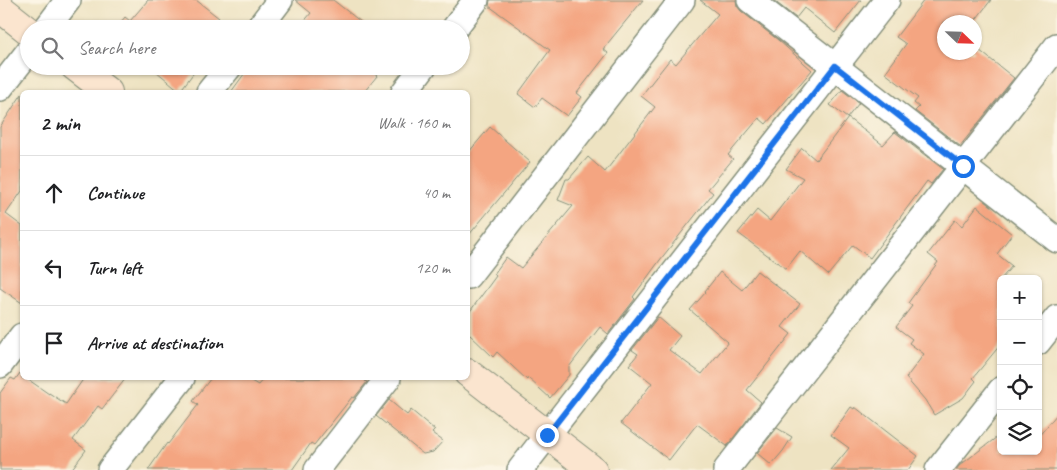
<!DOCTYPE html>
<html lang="en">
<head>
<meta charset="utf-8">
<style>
  :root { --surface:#fff; --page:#f2f2f2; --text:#202124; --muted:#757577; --line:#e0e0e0 }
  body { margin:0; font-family:Caveat,sans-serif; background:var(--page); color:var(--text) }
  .controls { position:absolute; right:15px; bottom:15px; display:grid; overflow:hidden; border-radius:8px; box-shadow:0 1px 4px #0004 }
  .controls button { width:45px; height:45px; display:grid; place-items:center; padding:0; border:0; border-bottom:1px solid var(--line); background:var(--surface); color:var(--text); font:25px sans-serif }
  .compass { position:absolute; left:937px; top:15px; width:45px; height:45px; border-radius:50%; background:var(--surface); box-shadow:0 1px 4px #0004; rotate:113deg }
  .stop { position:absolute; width:15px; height:15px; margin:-11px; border:4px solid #1a73e8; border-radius:50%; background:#fff }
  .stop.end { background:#1a73e8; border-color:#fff; box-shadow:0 1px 5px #0008 }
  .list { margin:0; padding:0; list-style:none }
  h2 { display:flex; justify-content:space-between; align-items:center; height:65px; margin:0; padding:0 20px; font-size:21px }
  h2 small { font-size:16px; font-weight:400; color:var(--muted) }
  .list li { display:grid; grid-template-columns:32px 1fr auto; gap:15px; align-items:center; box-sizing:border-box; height:75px; padding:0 20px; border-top:1px solid var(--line) }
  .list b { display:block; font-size:19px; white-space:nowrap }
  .list em { font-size:16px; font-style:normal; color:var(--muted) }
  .icon { flex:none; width:28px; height:28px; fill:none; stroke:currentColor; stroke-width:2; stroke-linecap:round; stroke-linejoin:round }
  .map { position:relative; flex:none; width:1057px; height:470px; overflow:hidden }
  .search { position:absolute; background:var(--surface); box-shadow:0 1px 4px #0004; left:20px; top:20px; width:450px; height:55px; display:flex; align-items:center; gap:12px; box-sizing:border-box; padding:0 18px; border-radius:28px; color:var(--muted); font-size:19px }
  .panel { position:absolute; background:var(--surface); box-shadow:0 1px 4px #0004; left:20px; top:90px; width:450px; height:290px; border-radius:8px }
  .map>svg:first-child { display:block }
</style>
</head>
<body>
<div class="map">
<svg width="1057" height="470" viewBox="0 0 1057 470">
  <rect width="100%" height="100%" fill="#fcf5e5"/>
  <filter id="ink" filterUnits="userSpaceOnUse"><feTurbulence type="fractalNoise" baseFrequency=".02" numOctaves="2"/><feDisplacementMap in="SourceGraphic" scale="10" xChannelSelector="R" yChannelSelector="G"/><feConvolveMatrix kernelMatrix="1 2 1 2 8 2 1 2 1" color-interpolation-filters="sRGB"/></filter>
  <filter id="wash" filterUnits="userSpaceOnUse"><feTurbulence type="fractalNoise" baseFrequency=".0096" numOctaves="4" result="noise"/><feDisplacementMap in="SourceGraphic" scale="20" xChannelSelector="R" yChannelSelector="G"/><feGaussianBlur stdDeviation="1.12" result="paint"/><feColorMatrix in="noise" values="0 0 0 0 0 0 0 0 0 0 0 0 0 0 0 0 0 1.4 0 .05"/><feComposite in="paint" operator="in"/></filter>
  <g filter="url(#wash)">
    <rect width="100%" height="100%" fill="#eee3c2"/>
    <g id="blocks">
      <!-- building -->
      <g fill="#f4a581">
        <polygon points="148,0 196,0 219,18 212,27 214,29 115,29 125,17 130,21"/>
        <polygon points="295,0 333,0 370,29 298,29 311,13"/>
        <polygon points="490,0 643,0 603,49 608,53 577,93 582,97 567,116 542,98 535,107 518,94 550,50 489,6"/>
        <polygon points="700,0 736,0 737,6 741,11 778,40 812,70 766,124 759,118 728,155 733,159 708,189 713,193 660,260 633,297 635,299 608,334 600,327 569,367 569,375 550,398 528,378 527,380 497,352 493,357 468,333 468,314 496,276 494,274 506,257 521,268 573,206 558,200 566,179 569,179 588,157 605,172 655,107 641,96 670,59 676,64 718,14"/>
        <polygon points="773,0 861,0 835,33 804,8 796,18"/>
        <polygon points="924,0 991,0 974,22 944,22 944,52 974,52 974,46 1014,78 960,146 915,111 919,107 914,103 918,98 885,73 906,44 896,37"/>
        <polygon points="150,66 201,66 199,68 198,67 180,91"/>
        <polygon points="250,66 260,66 265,70 268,66 365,66 377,76 364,92 231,92"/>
        <polygon points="842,90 859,103 847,118 830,105"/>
        <polygon points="22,94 22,191 6,214 22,226 22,303 0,288 0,127"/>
        <polygon points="848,118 883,145 895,132 943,169 931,184 927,181 870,258 853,245 828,275 800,251 786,269 738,233 757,210 770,221 803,178 786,169 802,148 816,160"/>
        <polygon points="490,127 530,162 468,236 468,153"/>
        <polygon points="977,206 1012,234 997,254 1012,266 1001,279 1001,344 973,378 976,381 963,398 934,415 925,400 906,378 924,354 909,343 912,339 896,327 912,306 908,303 938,262 928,254 955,220 962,226"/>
        <polygon points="757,271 800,304 782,327 791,334 747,390 761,402 727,446 697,424 669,460 621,423 652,383 629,365 638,354 632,350 658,317 680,336 669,350 702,374 728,342 690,310 706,292 705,291 720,272 742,290"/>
        <polygon points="20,373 22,375 22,378 26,378 49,394 49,393 66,404 84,378 126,378 102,409 98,406 73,440 86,450 71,470 0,470 0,393 11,378 15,380"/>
        <polygon points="211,378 246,378 258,385 264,378 368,378 365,381 367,382 354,398 352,397 314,445 311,443 292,470 148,470 167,443 168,444 198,405 193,401"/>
        <polygon points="389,400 407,415 411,410 435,430 432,433 443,441 433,452 423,454 376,416"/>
        <polygon points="851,407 854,409 855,407 918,456 908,470 831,470 849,448 831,435"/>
        <polygon points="1057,414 1057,470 956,470 959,466 1001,434 1001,451 1038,451 1038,437"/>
        <polygon points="777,428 792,437 783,451 771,465 757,453"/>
      </g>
    </g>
  </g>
  <g filter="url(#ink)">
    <use href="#blocks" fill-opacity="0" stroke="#86907b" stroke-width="1"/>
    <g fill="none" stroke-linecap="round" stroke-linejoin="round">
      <!-- street casing -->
      <g stroke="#86907b" stroke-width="28">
        <g id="street">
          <polyline points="750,0 1057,240"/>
          <polyline points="46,29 68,0"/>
          <polyline points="258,29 280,0"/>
          <polyline points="454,29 476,0"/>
          <polyline points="0,88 29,51"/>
          <polyline points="209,92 230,66"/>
          <polyline points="404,92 424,66"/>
          <polyline points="468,276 682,0"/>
          <polyline points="1038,342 1057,318"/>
          <polyline points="0,365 22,336"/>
          <polyline points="110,470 182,378"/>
          <polyline points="317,470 388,378"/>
          <polyline points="520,470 887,0"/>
          <polyline points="726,470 1057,46"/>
          <polyline points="938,470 1001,390"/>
        </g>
      </g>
      <!-- secondary casing -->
      <g stroke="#86907b" stroke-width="30">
        <g id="secondary">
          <polyline points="0,8 29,31"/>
          <polyline points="74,66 108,92"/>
          <polyline points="468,373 593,470"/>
        </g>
      </g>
      <!-- street -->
      <use href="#street" stroke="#fff" stroke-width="25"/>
      <!-- secondary -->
      <use href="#secondary" stroke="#fbe5cf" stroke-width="28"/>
    </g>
  </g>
  <g fill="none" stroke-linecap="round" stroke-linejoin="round" filter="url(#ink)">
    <!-- route -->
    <polyline stroke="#1a73e8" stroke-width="6" points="547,435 835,66 963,166"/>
  </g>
</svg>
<div class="controls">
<button>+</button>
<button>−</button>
<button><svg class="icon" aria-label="locate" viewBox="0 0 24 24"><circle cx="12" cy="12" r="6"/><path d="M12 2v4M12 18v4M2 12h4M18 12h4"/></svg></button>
<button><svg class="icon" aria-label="layers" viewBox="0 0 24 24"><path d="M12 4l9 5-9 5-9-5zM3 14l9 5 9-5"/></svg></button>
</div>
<svg class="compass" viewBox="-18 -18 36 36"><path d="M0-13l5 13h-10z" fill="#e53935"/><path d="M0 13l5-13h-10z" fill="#757577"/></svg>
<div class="stop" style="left:963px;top:166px"></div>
<div class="stop end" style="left:547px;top:435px"></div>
<div class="search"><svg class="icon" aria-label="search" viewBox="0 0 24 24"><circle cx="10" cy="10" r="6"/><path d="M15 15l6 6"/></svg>Search here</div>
<section class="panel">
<h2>2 min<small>Walk · 160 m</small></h2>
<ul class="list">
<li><svg class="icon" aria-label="ahead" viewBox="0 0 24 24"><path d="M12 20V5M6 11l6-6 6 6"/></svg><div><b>Continue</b></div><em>40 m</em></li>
<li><svg class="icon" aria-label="left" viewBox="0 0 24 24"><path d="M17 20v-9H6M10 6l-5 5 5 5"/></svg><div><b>Turn left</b></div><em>120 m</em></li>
<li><svg class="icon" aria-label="arrive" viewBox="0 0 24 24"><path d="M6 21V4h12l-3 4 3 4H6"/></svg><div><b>Arrive at destination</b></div></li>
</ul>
</section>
</div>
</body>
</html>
